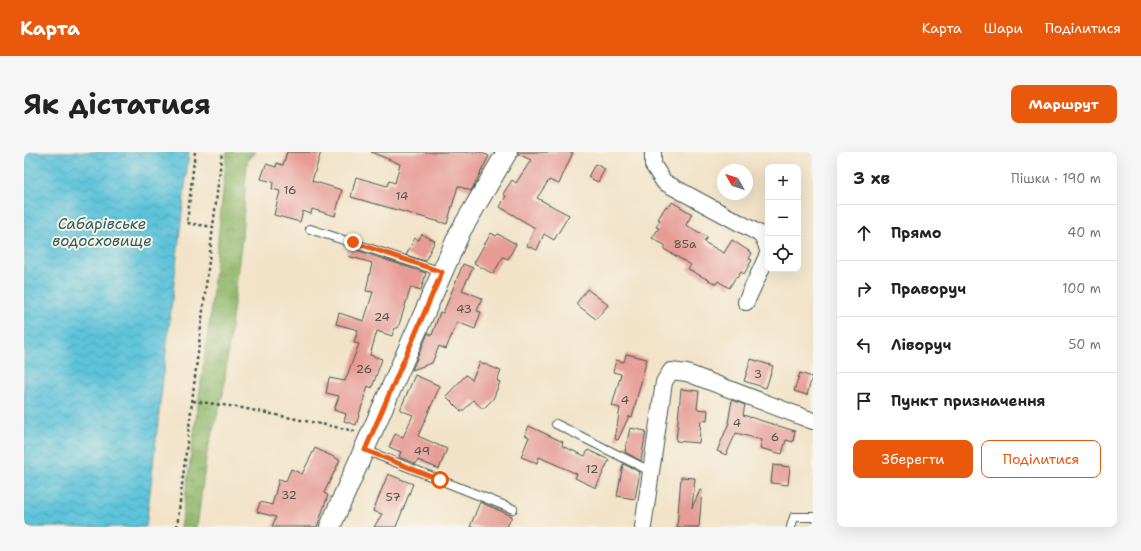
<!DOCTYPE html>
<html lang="uk">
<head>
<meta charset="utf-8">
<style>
  :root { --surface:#fff; --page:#f6f6f6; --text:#222; --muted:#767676; --line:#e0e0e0; --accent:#ea580c }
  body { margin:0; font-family:"Shantell Sans",sans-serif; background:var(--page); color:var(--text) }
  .controls { position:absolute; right:12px; top:12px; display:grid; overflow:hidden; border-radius:8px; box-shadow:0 4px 16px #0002 }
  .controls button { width:36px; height:36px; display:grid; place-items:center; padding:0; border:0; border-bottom:1px solid var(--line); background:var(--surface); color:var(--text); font:20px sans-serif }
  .compass { position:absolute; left:693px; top:12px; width:36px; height:36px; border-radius:50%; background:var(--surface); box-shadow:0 4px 16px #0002; rotate:309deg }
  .stop { position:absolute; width:12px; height:12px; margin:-9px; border:3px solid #ea580c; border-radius:50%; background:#fff }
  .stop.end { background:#ea580c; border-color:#fff; box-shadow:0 1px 4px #0008 }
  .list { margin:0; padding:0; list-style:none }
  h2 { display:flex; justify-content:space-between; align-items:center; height:52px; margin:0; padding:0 16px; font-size:17px }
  h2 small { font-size:13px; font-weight:400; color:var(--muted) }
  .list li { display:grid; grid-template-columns:26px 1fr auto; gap:12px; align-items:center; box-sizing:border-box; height:56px; padding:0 16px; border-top:1px solid var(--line) }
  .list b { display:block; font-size:15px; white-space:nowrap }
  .list em { font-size:13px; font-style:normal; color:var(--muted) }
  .actions { display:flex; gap:8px; padding:12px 16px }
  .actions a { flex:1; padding:9px 0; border:1px solid var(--accent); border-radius:8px; text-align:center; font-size:14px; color:var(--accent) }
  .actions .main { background:var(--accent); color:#fff }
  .icon { flex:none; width:22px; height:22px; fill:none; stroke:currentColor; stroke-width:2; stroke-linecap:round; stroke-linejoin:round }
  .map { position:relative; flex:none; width:789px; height:375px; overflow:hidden; border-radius:8px }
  header { display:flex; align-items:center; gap:24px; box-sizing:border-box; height:56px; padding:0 20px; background:var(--accent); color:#fff }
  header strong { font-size:19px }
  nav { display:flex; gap:22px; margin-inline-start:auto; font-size:14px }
  .intro { display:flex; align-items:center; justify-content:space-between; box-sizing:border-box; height:96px; padding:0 24px }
  h1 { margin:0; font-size:28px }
  .button { padding:10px 18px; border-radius:8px; background:var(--accent); color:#fff; font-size:14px; font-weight:700 }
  main { display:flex; gap:24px; padding:0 24px }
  aside { flex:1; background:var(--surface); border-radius:8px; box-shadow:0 4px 16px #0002 }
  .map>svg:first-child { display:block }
</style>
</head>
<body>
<header>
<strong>Карта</strong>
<nav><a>Карта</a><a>Шари</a><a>Поділитися</a></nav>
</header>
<div class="intro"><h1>Як дістатися</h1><a class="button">Маршрут</a></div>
<main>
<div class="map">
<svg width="789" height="375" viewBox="0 0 789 375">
  <defs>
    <pattern id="forest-crowns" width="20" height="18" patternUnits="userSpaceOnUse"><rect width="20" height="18" fill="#93b86d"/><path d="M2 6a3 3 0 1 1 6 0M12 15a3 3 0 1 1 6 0" fill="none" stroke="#77975a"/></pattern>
    <pattern id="water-waves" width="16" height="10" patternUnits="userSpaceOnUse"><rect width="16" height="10" fill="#5dc3da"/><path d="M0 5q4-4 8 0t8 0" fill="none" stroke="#4ca0b2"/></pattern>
  </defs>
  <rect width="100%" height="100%" fill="#f7f3e8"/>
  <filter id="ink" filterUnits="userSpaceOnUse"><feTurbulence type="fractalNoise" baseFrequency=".025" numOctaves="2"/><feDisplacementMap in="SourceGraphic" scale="8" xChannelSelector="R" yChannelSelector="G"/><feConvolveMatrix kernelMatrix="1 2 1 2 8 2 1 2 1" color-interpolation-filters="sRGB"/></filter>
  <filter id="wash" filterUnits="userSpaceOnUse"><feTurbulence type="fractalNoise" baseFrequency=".012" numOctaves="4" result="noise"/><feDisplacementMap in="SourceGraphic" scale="16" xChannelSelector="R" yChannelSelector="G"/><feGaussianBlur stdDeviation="0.9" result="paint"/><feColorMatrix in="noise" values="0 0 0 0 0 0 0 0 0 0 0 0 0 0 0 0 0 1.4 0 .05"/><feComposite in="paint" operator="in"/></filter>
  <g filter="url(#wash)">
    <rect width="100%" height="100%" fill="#f2e3c8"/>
    <!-- forest -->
    <polygon fill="url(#forest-crowns)" stroke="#597a50" points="203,0 232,0 223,10 218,85 199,242 183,300 173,375 157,375 186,166"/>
    <!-- water -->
    <polygon fill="url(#water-waves)" stroke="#3e8087" points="0,0 165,0 122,375 0,375"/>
    <g id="blocks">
      <!-- building -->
      <g fill="#e69c95">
        <polygon points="263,0 297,0 288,29 318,38 311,64 288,57 287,62 279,59 276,70 250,63 256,39 248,37 249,30 237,27 242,12 252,15 253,11 259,13"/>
        <polygon points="347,0 456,0 465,4 447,39 434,34 423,72 327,45 332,25 363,34 365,29 371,31 376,12"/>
        <polygon points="494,0 549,0 535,32 525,28 513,46 545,63 530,88 520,82 513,98 503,94 511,76 476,55 482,44 479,42 488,28 492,31 507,8 494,2"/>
        <polygon points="571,12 581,17 574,30 564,25"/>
        <polygon points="648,50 668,62 662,73 683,85 680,90 700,101 708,88 728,101 725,107 728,108 720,122 717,120 713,126 712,125 705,136 694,129 692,132 664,117 667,113 640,97 642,94 628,86 635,76 632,75 636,68 634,67 642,54 645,56"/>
        <polygon points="467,81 472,84 474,82 492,92 484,107 479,105 469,122 450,111"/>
        <polygon points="398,82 411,89 401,109 382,103 391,86 395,88"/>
        <polygon points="326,96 402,121 397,138 387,135 374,176 371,176 368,184 353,179 346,203 358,207 348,236 344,234 332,273 320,269 322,262 310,258 315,244 302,241 305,226 321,229 335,192 330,191 334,178 312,172 315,161 340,169 349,140 342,139 348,111 324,104"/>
        <polygon points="439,112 449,116 438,138 458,146 453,159 457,160 451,177 433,170 422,197 415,194 408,211 388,218 404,181 408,183 416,160 419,161"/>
        <polygon points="563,137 584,153 572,167 552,152"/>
        <polygon points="602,202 623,207 608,265 605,264 594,288 591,287 596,256 588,254 597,222 589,220 592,208 600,210"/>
        <polygon points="727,207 749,214 742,236 720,229"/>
        <polygon points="456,210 477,219 473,229 476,230 469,247 459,257 449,248 438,260 422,244 442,223 448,228"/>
        <polygon points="776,221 788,225 783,243 770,239"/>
        <polygon points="391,223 416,234 394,284 423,297 415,317 394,308 392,312 375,305 377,300 365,295 371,282 379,285 389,263 376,258"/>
        <polygon points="657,237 675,239 673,257 684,258 683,269 677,268 675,291 652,289"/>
        <polygon points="708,248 721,253 719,263 771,279 769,290 762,288 758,302 736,296 738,288 712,281 702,303 693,299 705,271 704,271"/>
        <polygon points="505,274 539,290 538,294 561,304 564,298 585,308 572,336 551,326 553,322 515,305 513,311 497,305 505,285 501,283"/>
        <polygon points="606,276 622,279 617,309 601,300"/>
        <polygon points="291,296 316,308 300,341 304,343 293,375 248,375 252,365 233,360 236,350 248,353 255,327 262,329 267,317 278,322"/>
        <polygon points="599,312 616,320 611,347 593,344"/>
        <polygon points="749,313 766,315 764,333 747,331"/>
        <polygon points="364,322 389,332 372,375 350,375 358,362 349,359"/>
        <polygon points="657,325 671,326 668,356 676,338 678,338 675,375 653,375"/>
        <polygon points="456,350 488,364 483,375 446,375"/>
      </g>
    </g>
  </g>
  <g filter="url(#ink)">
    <use href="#blocks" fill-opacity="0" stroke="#3f564a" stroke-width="1"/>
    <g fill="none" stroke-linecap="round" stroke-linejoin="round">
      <!-- service casing -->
      <g stroke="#3f564a" stroke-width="10">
        <g id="service">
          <polyline points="286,77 418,120"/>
          <polyline points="532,272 628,320"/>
          <polyline points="341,298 489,357"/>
          <polyline points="767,375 770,365 789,365"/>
        </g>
      </g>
      <!-- minor casing -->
      <g stroke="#3f564a" stroke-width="18">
        <g id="minor">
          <polyline points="629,0 629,13 640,30 736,82 741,89 744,98"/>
          <polyline points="722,150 744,102"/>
          <polyline points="619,375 640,230 647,219 663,221 789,269"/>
        </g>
      </g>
      <!-- tertiary casing -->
      <g stroke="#3f564a" stroke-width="22">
        <polyline id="tertiary" points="306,375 436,80 483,0"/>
      </g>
      <!-- path -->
      <g stroke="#3f564a" stroke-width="2.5" stroke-dasharray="3 3" stroke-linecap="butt">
        <polyline points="171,0 163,71 189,75"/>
        <polyline points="169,249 213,255 331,279"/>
        <polyline points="153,375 198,0"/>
      </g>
      <!-- service -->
      <use href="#service" stroke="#fff" stroke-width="8"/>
      <!-- minor -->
      <use href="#minor" stroke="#fff" stroke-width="16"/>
      <!-- tertiary -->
      <use href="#tertiary" stroke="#fff" stroke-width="20"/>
    </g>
  </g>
  <g fill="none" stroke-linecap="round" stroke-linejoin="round" filter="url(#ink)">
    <!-- route -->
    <polyline stroke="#ea580c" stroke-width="5" points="329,90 418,120 341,298 416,328"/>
  </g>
  <g text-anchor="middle" stroke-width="4" stroke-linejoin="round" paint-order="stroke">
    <!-- number labels -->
    <g font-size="12" fill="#51554c">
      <text x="266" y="42">16</text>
      <text x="378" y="48">14</text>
      <text x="661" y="96">85а</text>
      <text x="440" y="161">43</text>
      <text x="358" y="169">24</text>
      <text x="340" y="221">26</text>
      <text x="734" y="226">3</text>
      <text x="601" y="252">4</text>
      <text x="713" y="275">4</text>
      <text x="751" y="289">6</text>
      <text x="398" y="303">49</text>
      <text x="568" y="321">12</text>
      <text x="265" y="347">32</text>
      <text x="369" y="349">57</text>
    </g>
    <!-- water labels -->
    <g font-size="15" font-style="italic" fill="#2e5e5e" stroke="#f7f3e8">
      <text x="78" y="77">Сабарівське<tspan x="78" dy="17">водосховище</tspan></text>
    </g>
  </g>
</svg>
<div class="controls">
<button>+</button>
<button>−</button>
<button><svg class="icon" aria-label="locate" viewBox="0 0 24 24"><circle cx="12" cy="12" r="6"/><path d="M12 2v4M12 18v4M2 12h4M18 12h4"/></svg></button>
</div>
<svg class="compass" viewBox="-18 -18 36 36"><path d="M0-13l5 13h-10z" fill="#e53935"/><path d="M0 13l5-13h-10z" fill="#767676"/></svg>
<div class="stop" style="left:416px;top:328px"></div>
<div class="stop end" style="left:329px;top:90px"></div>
</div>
<aside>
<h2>3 хв<small>Пішки · 190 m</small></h2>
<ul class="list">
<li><svg class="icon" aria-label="ahead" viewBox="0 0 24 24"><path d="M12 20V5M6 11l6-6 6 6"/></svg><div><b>Прямо</b></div><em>40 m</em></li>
<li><svg class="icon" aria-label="right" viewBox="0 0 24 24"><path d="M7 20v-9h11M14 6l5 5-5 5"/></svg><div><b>Праворуч</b></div><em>100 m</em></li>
<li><svg class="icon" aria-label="left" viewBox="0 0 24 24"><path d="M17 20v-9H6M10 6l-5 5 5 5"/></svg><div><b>Ліворуч</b></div><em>50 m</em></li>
<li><svg class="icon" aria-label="arrive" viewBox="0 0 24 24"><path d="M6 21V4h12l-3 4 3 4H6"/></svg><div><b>Пункт призначення</b></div></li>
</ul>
<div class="actions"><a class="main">Зберегти</a><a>Поділитися</a></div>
</aside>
</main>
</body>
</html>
